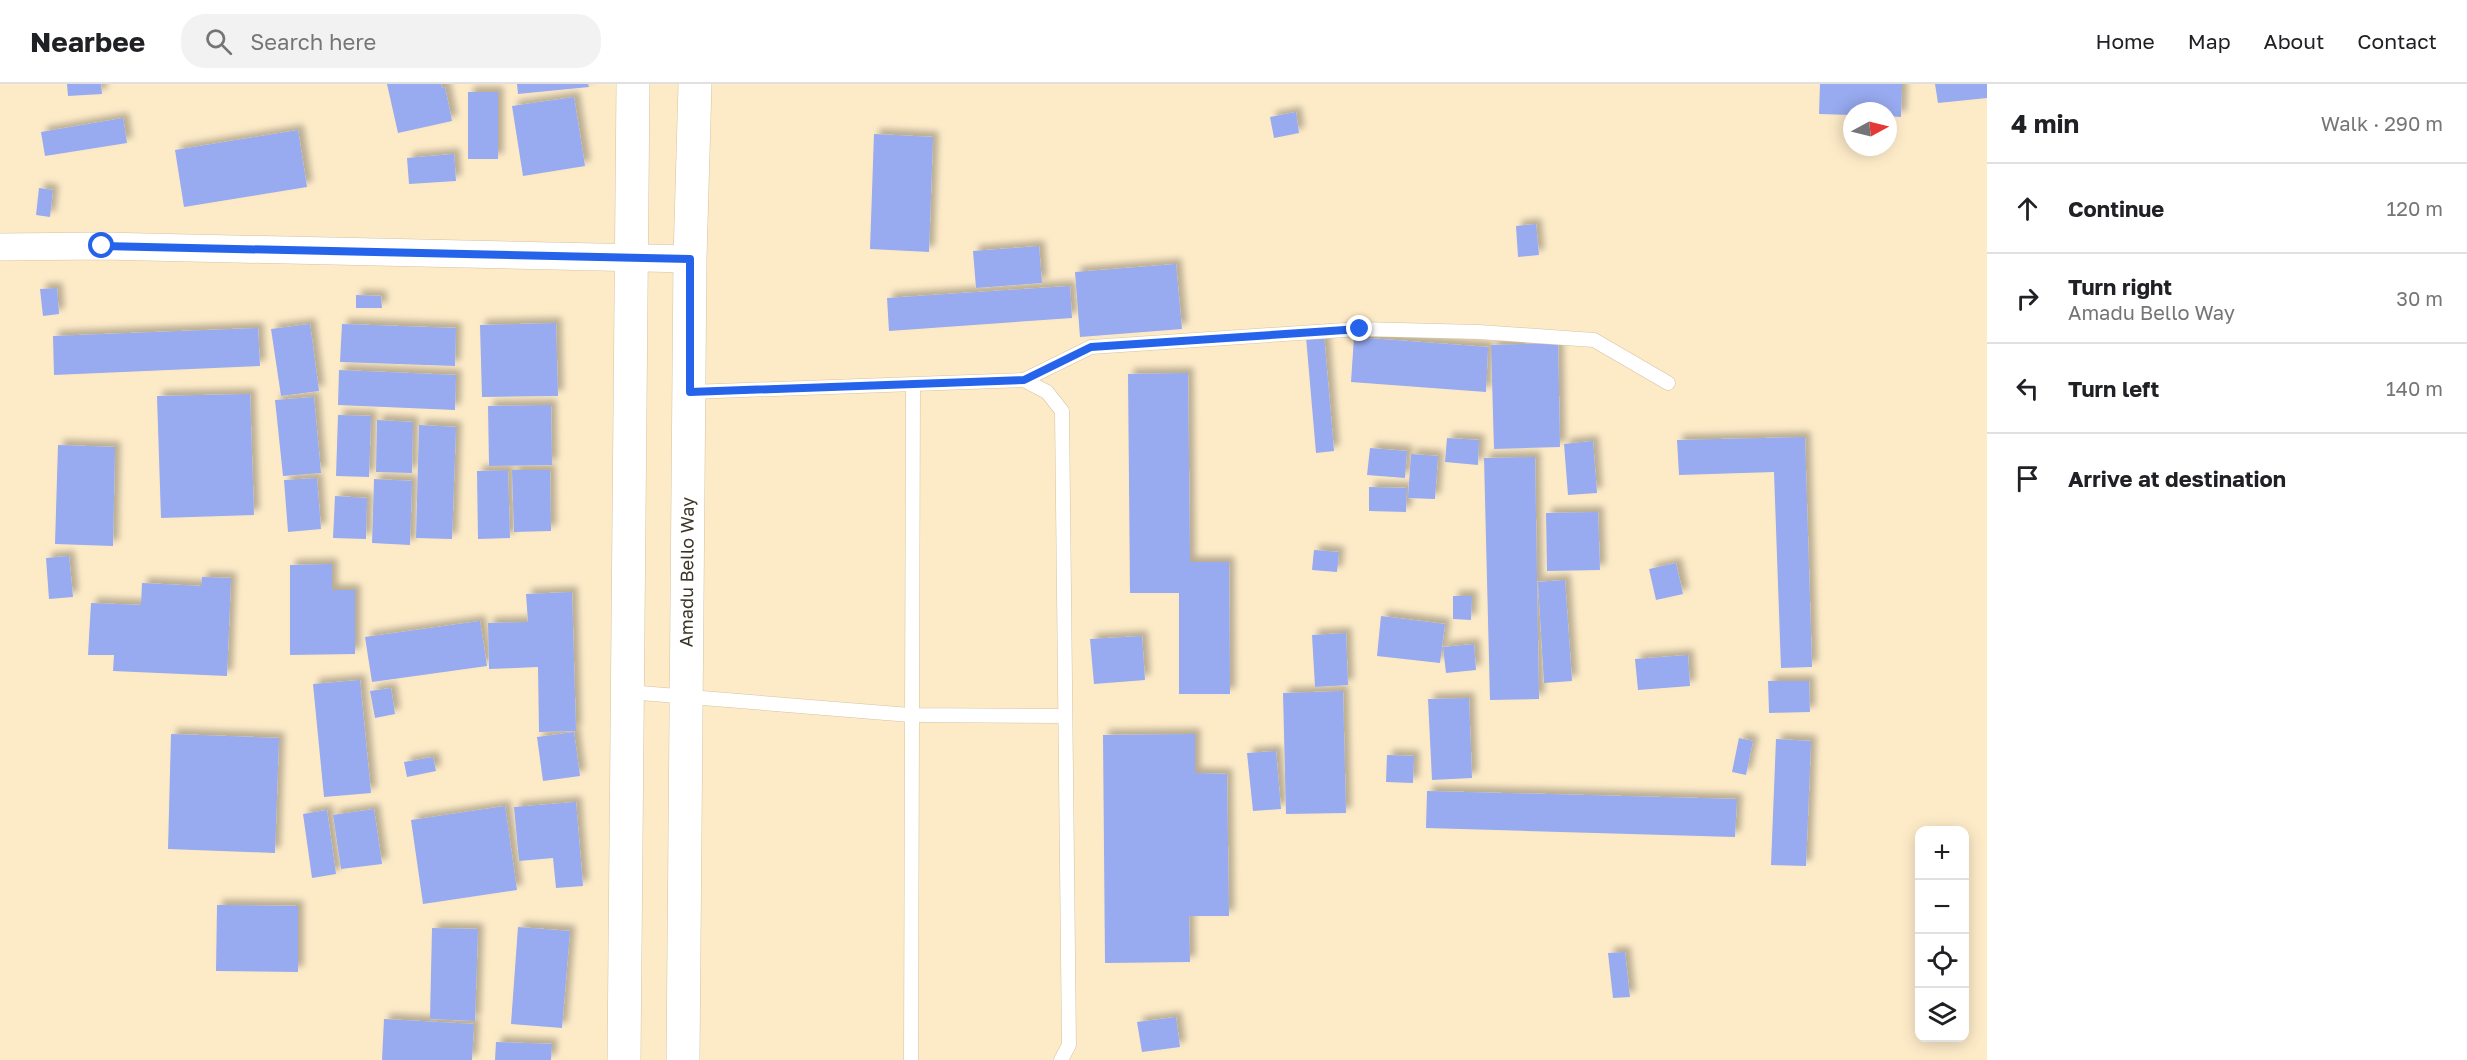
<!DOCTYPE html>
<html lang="en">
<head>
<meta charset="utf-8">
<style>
  :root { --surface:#fff; --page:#f2f2f2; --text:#202124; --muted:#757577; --line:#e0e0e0 }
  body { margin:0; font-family:"Golos Text",sans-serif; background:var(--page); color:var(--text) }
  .controls { position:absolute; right:18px; bottom:18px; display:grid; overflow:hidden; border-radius:12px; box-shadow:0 3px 15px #0003 }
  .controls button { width:54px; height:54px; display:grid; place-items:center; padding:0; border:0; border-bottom:2px solid var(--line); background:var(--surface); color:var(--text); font:30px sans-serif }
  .compass { position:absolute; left:1843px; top:18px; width:54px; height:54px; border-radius:50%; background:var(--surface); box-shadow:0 3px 15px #0003; rotate:83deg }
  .stop { position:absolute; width:18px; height:18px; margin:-14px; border:4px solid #2563eb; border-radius:50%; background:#fff }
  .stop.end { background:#2563eb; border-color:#fff; box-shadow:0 2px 6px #0008 }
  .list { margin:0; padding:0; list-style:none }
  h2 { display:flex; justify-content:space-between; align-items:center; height:78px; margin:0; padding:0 24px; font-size:26px }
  h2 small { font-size:20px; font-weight:400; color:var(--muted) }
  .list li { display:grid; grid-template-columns:39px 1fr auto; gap:18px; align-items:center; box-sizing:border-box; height:90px; padding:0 24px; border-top:2px solid var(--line) }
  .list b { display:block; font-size:22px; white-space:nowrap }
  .list p { margin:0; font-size:20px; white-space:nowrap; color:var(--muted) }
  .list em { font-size:20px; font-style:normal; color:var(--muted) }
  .icon { flex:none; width:33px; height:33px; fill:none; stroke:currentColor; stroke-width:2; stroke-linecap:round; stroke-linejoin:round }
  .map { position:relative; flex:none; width:1987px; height:976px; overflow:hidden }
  header { display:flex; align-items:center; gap:36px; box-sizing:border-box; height:84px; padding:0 30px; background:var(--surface); border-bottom:2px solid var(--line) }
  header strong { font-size:28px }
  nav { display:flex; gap:33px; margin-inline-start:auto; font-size:21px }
  .search { width:420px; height:54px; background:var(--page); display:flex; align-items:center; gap:15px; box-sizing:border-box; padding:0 21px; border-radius:24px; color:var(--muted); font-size:22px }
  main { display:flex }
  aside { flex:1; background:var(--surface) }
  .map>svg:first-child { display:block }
</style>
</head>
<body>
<header>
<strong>Nearbee</strong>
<div class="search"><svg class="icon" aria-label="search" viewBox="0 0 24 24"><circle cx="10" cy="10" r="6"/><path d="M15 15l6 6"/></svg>Search here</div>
<nav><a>Home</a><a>Map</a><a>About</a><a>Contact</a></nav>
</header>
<main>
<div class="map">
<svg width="1987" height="976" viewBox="0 0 1987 976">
  <defs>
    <filter id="shadow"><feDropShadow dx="5.5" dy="-5.5" stdDeviation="3" flood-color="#0004"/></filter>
  </defs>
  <rect width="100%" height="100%" fill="#fdebc8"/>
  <!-- building -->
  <g fill="#98abf0" filter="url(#shadow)">
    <polygon points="67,0 101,0 102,10 68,12"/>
    <polygon points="387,0 441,0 442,4 445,3 452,37 398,49"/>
    <polygon points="517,0 588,0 589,3 518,10"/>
    <polygon points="1820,0 1902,0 1901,33 1888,32 1888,27 1852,27 1852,31 1819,30"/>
    <polygon points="1935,0 1987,0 1987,14 1938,19"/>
    <rect x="468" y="8" width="30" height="67"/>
    <polygon points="574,13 585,82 523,92 512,22"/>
    <polygon points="1296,28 1299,49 1274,54 1270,33"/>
    <polygon points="123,34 127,59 45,72 41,48"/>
    <polygon points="298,46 307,103 184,123 175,66"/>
    <polygon points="874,50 933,53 929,168 870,165"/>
    <polygon points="454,70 456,97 409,100 407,74"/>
    <polygon points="39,104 53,106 50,133 36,131"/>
    <polygon points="1536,140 1539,171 1518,173 1516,142"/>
    <polygon points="1039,162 1042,199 976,204 973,167"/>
    <polygon points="1176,180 1182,245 1080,253 1075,188"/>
    <polygon points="1070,202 1072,234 889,247 887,214"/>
    <polygon points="57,204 59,230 43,232 40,205"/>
    <polygon points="356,211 381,212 382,224 356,224"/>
    <polygon points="556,239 558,312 482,313 480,241"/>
    <polygon points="310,240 319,307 281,312 271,245"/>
    <polygon points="342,240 456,244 455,282 340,278"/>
    <polygon points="258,244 260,282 54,291 53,252"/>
    <polygon points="1324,251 1334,367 1316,369 1306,253"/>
    <polygon points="1354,253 1488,263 1486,308 1351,298"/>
    <polygon points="1558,259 1560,363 1494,365 1491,261"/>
    <polygon points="339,286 456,291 455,326 338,321"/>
    <polygon points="1188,289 1190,478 1229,478 1230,610 1179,610 1179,509 1130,509 1128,290"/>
    <polygon points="250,310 254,431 161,434 157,312"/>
    <polygon points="314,313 321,389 283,392 275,316"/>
    <polygon points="551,321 552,381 489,382 488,322"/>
    <polygon points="338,331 371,332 369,393 336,392"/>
    <polygon points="377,336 413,338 412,389 376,388"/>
    <polygon points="419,341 456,343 452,455 416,454"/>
    <polygon points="1805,353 1812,583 1781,584 1774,388 1679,391 1677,356"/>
    <polygon points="1447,354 1479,356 1478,381 1445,378"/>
    <polygon points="1593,357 1597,409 1568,411 1564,360"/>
    <polygon points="58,361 115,363 113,462 55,460"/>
    <polygon points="1370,364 1407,367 1405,394 1367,391"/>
    <polygon points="1411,370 1438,372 1435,415 1408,414"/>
    <polygon points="1535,373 1539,615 1490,616 1484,374"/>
    <polygon points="508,386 510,454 478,455 477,387"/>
    <polygon points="512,386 550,386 551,447 514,448"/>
    <polygon points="317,394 321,445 288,448 284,396"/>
    <polygon points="374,395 412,397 410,461 372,459"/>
    <polygon points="1369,403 1407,404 1406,428 1369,427"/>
    <polygon points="335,412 367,414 366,455 333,454"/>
    <polygon points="1598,428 1600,486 1547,487 1546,429"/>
    <polygon points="1314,466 1339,468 1337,488 1312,486"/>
    <polygon points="69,472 73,513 49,515 46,474"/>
    <polygon points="1676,479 1683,510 1656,516 1649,485"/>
    <polygon points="332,480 332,506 355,506 355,570 290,571 290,481"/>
    <polygon points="202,493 231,494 227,592 113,587 114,571 88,571 91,519 141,521 142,499 201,502"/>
    <polygon points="1565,496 1572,597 1544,599 1538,498"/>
    <polygon points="572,508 576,647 539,648 538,583 489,585 488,539 528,538 526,510"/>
    <polygon points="1453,512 1472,512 1471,536 1453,535"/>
    <polygon points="1381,532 1445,540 1440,579 1377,572"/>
    <polygon points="480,537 487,582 372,598 365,553"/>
    <polygon points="1346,549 1348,601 1315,603 1312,551"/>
    <polygon points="1142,552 1145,596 1094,600 1090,555"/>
    <polygon points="1474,560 1476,586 1446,589 1443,563"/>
    <polygon points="1688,571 1690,602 1638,606 1635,575"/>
    <polygon points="360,596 371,709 324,713 313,600"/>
    <polygon points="1768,597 1809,597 1810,628 1769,629"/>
    <polygon points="391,604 395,630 375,634 370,607"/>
    <polygon points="1343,607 1346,729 1286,730 1283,609"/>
    <polygon points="1469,614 1472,694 1432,696 1428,615"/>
    <polygon points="574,648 580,692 543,697 537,653"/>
    <polygon points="171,650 279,654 275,769 168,765"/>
    <polygon points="1195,650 1195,689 1227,690 1229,832 1189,832 1190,878 1105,879 1103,651"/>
    <polygon points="1739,654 1753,657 1746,691 1732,688"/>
    <polygon points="1776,655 1811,657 1806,782 1771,781"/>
    <polygon points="1276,667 1281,725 1253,727 1247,669"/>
    <polygon points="1387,671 1414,672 1413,699 1386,698"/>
    <polygon points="433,673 436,687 407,693 404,678"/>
    <polygon points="1427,707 1737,715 1735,753 1426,744"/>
    <polygon points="576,718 583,802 556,804 553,774 519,777 514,723"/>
    <polygon points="505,722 517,806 423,820 411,736"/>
    <polygon points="374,725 382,780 341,785 333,731"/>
    <polygon points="327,726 336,790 312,794 303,730"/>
    <polygon points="217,821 298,822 298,888 216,887"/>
    <polygon points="518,843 570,847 562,944 511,940"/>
    <polygon points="432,844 478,845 475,937 430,935"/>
    <polygon points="1625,868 1630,913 1613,914 1608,869"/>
    <polygon points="1176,933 1180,963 1142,968 1137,938"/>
    <polygon points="384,935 474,940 472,976 382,976"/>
    <polygon points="496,958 552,960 551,976 495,976"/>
  </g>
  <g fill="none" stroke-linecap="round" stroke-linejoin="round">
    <!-- service casing -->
    <g stroke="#d4c3a1" stroke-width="15">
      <g id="service">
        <polyline points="1024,296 1091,263 1360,245 1479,248 1594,256 1668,299"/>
        <polyline points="690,308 1024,296 1047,308 1062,327 1069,961 1061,976"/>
        <polyline points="628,608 910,631 1064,632"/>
        <polyline points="911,976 913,301"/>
      </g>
    </g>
    <!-- minor casing -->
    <g stroke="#d4c3a1" stroke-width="28">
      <polyline id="minor" points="0,163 102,162 690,175"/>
    </g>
    <!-- primary casing -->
    <g stroke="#d4c3a1" stroke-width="34">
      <g id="primary">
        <polyline points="624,976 633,0"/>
        <path id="s1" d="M683,976L690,175L695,0"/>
      </g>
    </g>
    <!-- service -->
    <use href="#service" stroke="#fff" stroke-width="14"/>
    <!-- minor -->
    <use href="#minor" stroke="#fff" stroke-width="27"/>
    <!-- primary -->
    <use href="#primary" stroke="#fff" stroke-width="33"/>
  </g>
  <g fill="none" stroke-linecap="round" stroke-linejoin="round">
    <!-- route -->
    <polyline stroke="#2563eb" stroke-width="8" points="102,162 690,175 690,308 1024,296 1091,263 1360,245"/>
  </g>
  <g text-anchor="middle" stroke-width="4.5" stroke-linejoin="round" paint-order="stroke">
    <!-- street labels -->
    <g font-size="18" fill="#3d3628" stroke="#fff">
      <text dy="6" stroke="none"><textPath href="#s1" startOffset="488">Amadu Bello Way</textPath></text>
    </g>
  </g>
</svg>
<div class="controls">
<button>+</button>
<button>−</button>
<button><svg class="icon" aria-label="locate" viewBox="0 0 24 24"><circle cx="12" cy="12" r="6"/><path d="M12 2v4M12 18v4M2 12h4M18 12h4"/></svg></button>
<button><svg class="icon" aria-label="layers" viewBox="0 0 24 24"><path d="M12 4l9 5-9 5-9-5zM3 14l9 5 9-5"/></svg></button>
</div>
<svg class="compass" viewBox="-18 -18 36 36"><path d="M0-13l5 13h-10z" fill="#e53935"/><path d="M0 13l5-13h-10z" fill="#757577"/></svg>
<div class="stop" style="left:102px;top:162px"></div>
<div class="stop end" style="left:1360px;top:245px"></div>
</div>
<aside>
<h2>4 min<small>Walk · 290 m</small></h2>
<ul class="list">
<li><svg class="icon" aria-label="ahead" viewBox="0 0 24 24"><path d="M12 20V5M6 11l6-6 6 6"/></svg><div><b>Continue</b></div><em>120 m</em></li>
<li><svg class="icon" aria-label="right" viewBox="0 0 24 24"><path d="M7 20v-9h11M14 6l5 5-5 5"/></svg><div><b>Turn right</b><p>Amadu Bello Way</p></div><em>30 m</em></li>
<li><svg class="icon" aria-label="left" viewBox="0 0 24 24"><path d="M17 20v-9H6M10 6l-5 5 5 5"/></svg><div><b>Turn left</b></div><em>140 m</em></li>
<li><svg class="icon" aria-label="arrive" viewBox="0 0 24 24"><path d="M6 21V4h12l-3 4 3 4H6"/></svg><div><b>Arrive at destination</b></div></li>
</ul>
</aside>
</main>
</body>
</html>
